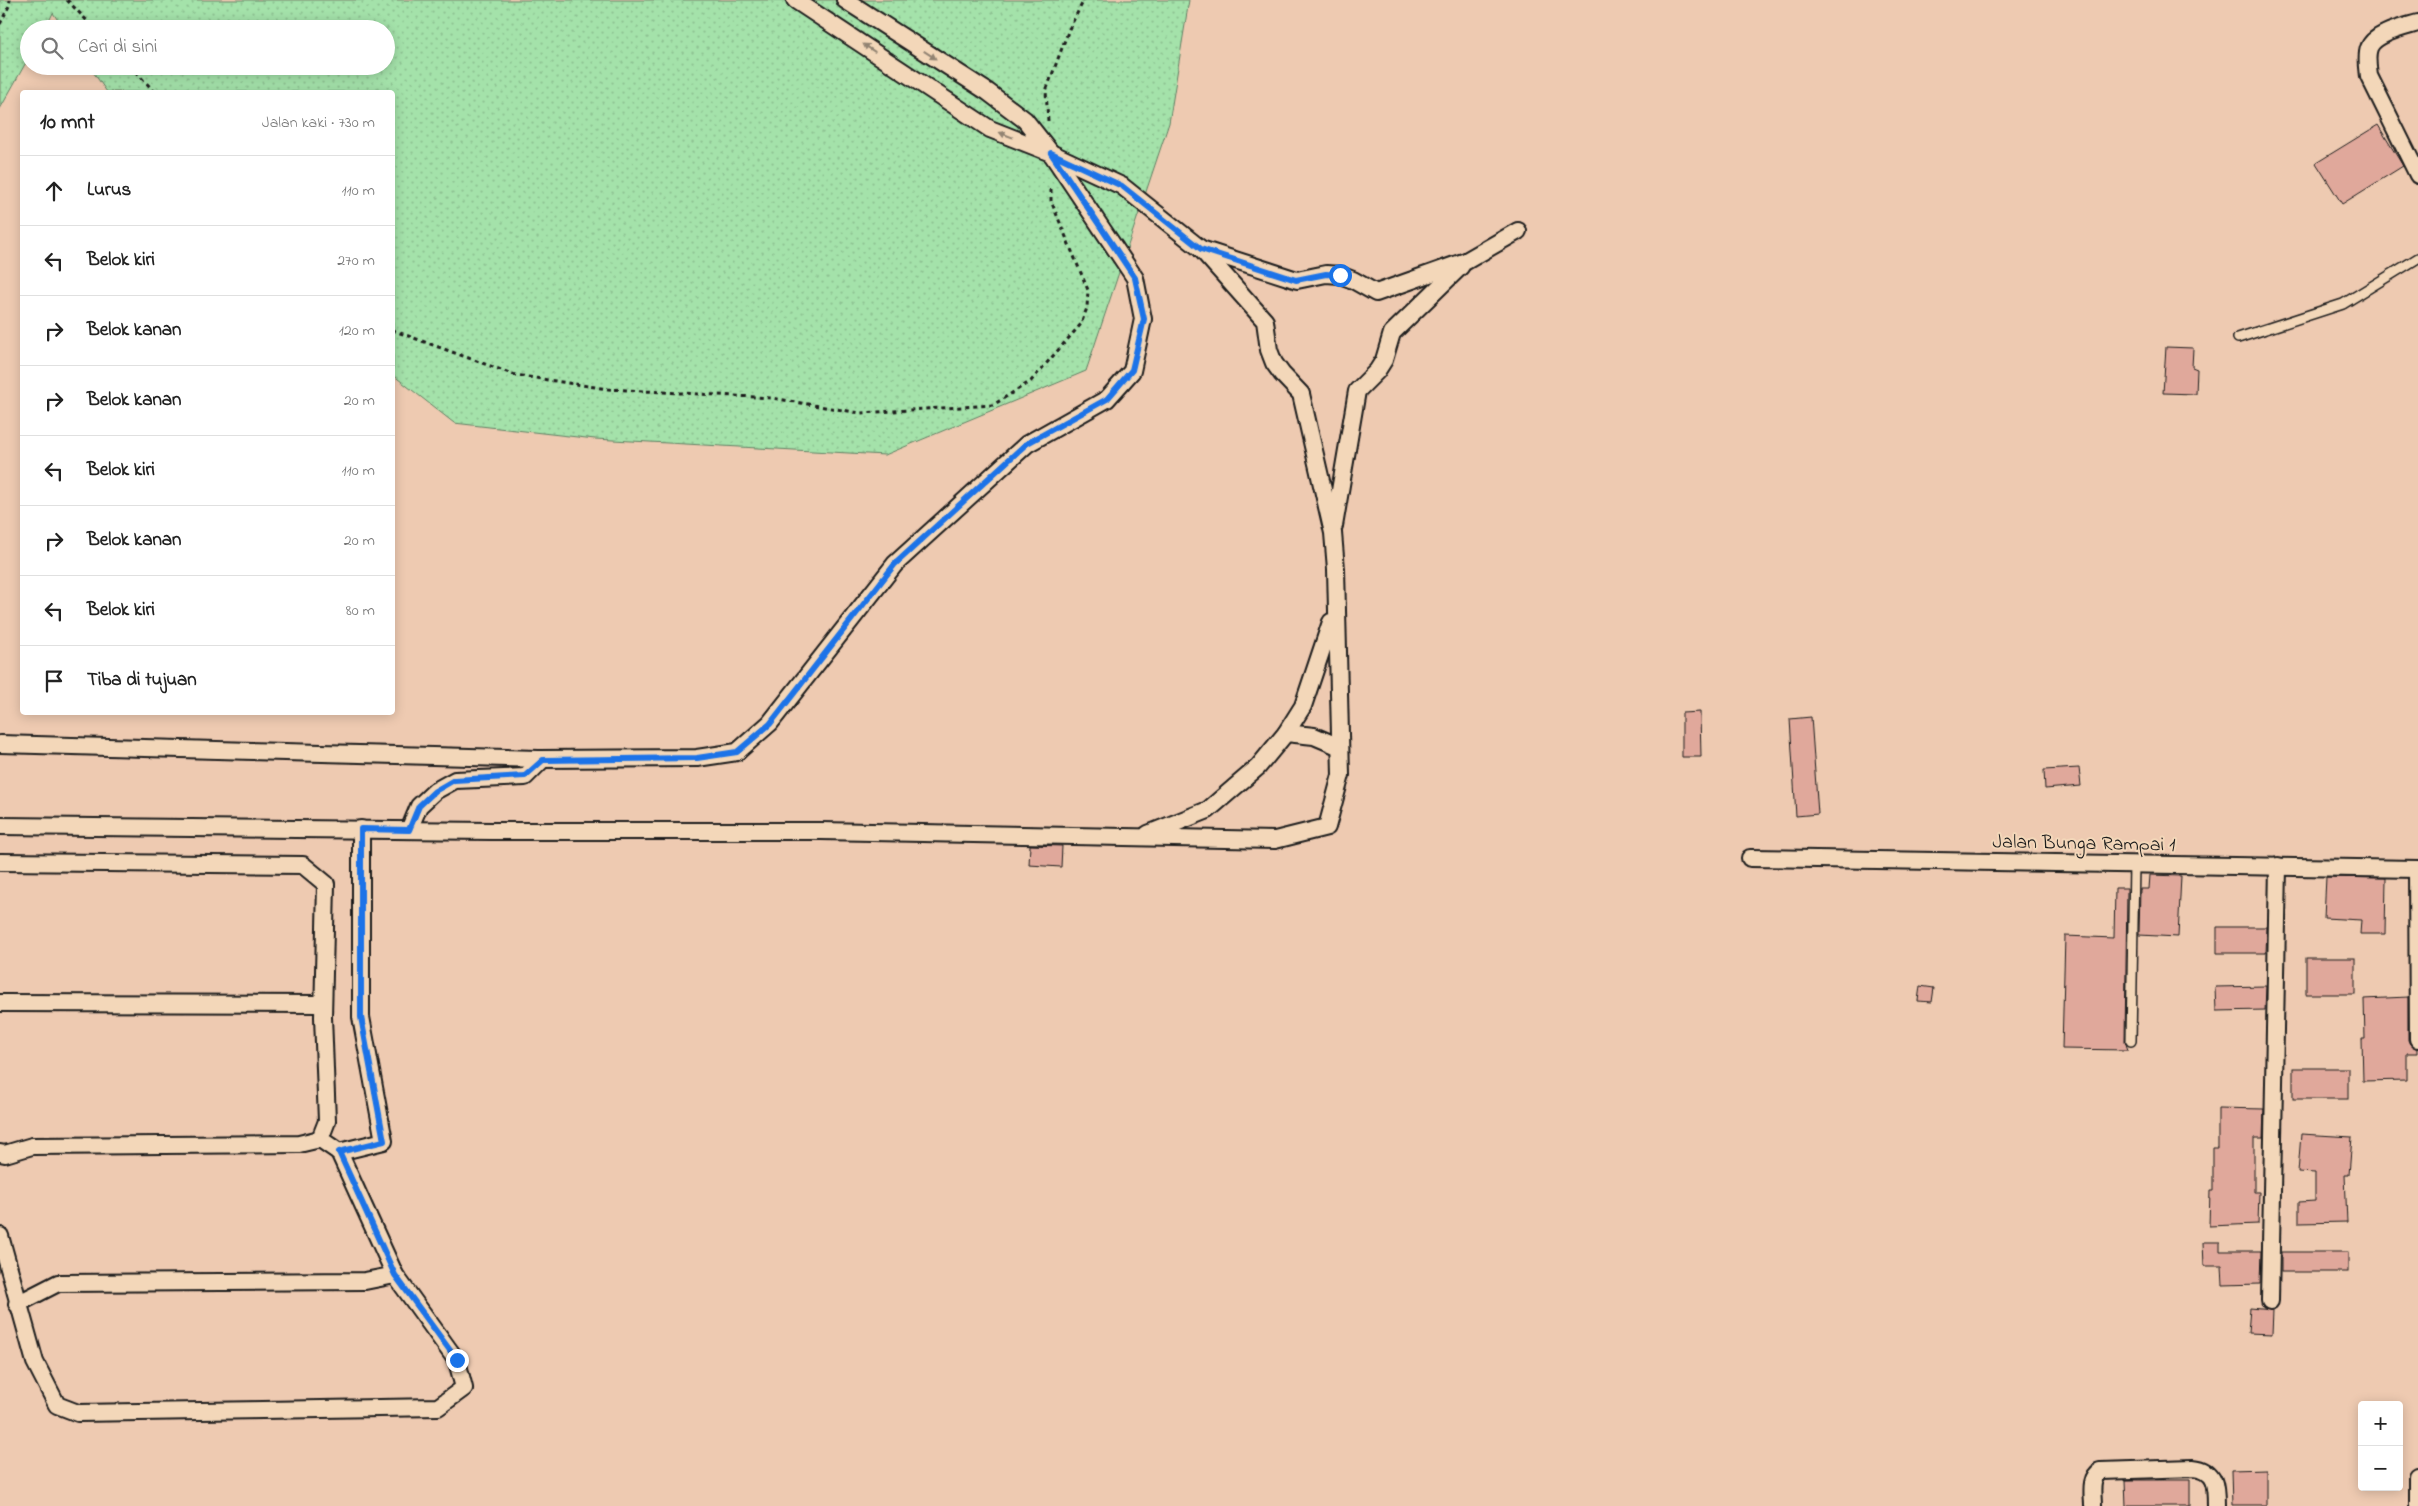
<!DOCTYPE html>
<html lang="id">
<head>
<meta charset="utf-8">
<style>
  :root { --surface:#fff; --page:#f2f2f2; --text:#222; --muted:#767676; --line:#e0e0e0 }
  body { margin:0; font-family:"Indie Flower",sans-serif; background:var(--page); color:var(--text) }
  .controls { position:absolute; right:15px; bottom:15px; display:grid; overflow:hidden; border-radius:5px; box-shadow:0 2px 12px #0003 }
  .controls button { width:45px; height:45px; display:grid; place-items:center; padding:0; border:0; border-bottom:1px solid var(--line); background:var(--surface); color:var(--text); font:25px sans-serif }
  .stop { position:absolute; width:15px; height:15px; margin:-11px; border:4px solid #1a73e8; border-radius:50%; background:#fff }
  .stop.end { background:#1a73e8; border-color:#fff; box-shadow:0 1px 5px #0008 }
  .list { margin:0; padding:0; list-style:none }
  h2 { display:flex; justify-content:space-between; align-items:center; height:65px; margin:0; padding:0 20px; font-size:21px }
  h2 small { font-size:16px; font-weight:400; color:var(--muted) }
  .list li { display:grid; grid-template-columns:32px 1fr auto; gap:15px; align-items:center; box-sizing:border-box; height:70px; padding:0 20px; border-top:1px solid var(--line) }
  .list b { display:block; font-size:19px; white-space:nowrap }
  .list em { font-size:16px; font-style:normal; color:var(--muted) }
  .icon { flex:none; width:28px; height:28px; fill:none; stroke:currentColor; stroke-width:2; stroke-linecap:round; stroke-linejoin:round }
  .map { position:relative; flex:none; width:2418px; height:1506px; overflow:hidden }
  .search { position:absolute; background:var(--surface); box-shadow:0 2px 12px #0003; left:20px; top:20px; width:375px; height:55px; display:flex; align-items:center; gap:12px; box-sizing:border-box; padding:0 18px; border-radius:28px; color:var(--muted); font-size:19px }
  .panel { position:absolute; background:var(--surface); box-shadow:0 2px 12px #0003; left:20px; top:90px; width:375px; height:625px; border-radius:5px }
  .map>svg:first-child { display:block }
</style>
</head>
<body>
<div class="map">
<svg width="2418" height="1506" viewBox="0 0 2418 1506">
  <defs>
    <pattern id="grass-dots" width="8" height="8" patternUnits="userSpaceOnUse" patternTransform="scale(1.25)"><rect width="8" height="8" fill="#a4e2aa"/><path d="M2 2h.1M6 6h.1" fill="none" stroke="#8dc192" stroke-width="1.8" stroke-linecap="round"/></pattern>
  </defs>
  <rect width="100%" height="100%" fill="#eecab1"/>
  <filter id="ink" filterUnits="userSpaceOnUse"><feTurbulence type="fractalNoise" baseFrequency=".02" numOctaves="2"/><feDisplacementMap in="SourceGraphic" scale="10" xChannelSelector="R" yChannelSelector="G"/><feConvolveMatrix kernelMatrix="1 2 1 2 8 2 1 2 1" color-interpolation-filters="sRGB"/></filter>
  <g filter="url(#ink)">
    <!-- grass -->
    <polygon fill="url(#grass-dots)" stroke="#607f63" points="0,0 1189,0 1169,123 1086,371 885,455 595,439 454,423 393,375 392,92 107,92 89,66 386,66 386,29 64,29 53,13 45,29 29,29 29,57 0,109"/>
    <!-- building -->
    <g fill="#e0a89b" stroke="#1c1c1c">
      <polygon points="2378,125 2403,166 2342,204 2316,163"/>
      <polygon points="2166,347 2193,348 2192,367 2197,369 2196,394 2163,393"/>
      <polygon points="1700,712 1701,757 1682,757 1682,713"/>
      <polygon points="1811,717 1818,814 1796,816 1790,719"/>
      <polygon points="2079,768 2081,786 2045,789 2044,770"/>
      <polygon points="1030,845 1062,846 1061,867 1029,865"/>
      <polygon points="2150,875 2181,876 2178,937 2139,935 2140,889 2149,889"/>
      <polygon points="2326,877 2386,878 2385,934 2360,934 2361,920 2324,918"/>
      <polygon points="2115,888 2127,888 2125,1041 2128,1050 2062,1049 2065,936 2114,938"/>
      <polygon points="2217,927 2267,927 2266,953 2217,953"/>
      <rect x="2306" y="958" width="49" height="36"/>
      <polygon points="1920,986 1934,988 1932,1002 1918,1001"/>
      <polygon points="2266,986 2265,1010 2216,1011 2215,987"/>
      <polygon points="2408,997 2408,1040 2410,1044 2417,1049 2417,1053 2407,1053 2407,1080 2363,1081 2362,1039 2365,1039 2364,999"/>
      <rect x="2293" y="1068" width="55" height="31"/>
      <polygon points="2218,1108 2264,1109 2263,1138 2254,1138 2254,1192 2259,1192 2258,1224 2209,1226 2210,1191 2213,1191 2213,1148 2218,1148"/>
      <polygon points="2301,1134 2352,1137 2349,1175 2345,1175 2347,1222 2299,1223 2299,1202 2315,1201 2315,1173 2298,1172"/>
      <polygon points="2203,1242 2220,1242 2220,1251 2261,1251 2260,1284 2223,1285 2222,1266 2204,1266"/>
      <rect x="2281" y="1252" width="67" height="20"/>
      <polygon points="2250,1308 2273,1310 2272,1334 2248,1333"/>
      <polygon points="2266,1469 2266,1506 2232,1506 2231,1470"/>
      <polygon points="2125,1480 2190,1480 2190,1506 2126,1506"/>
    </g>
    <g fill="none" stroke-linecap="round" stroke-linejoin="round">
      <!-- lane casing -->
      <g stroke="#1c1c1c" stroke-width="12">
        <g id="lane">
          <polyline points="2238,338 2343,304 2418,258"/>
          <polyline points="2131,1041 2134,864"/>
        </g>
      </g>
      <!-- street casing -->
      <g stroke="#1c1c1c" stroke-width="20">
        <g id="street">
          <path d="M2418,23C2405,27 2374,33 2369,48C2366,56 2368,68 2369,76L2418,175"/>
          <polyline points="1201,249 1297,280 1326,274 1340,275 1353,280 1376,293 1466,261 1518,231"/>
          <polyline points="1334,526 1357,391 1377,371 1384,360 1392,333 1461,266"/>
          <polyline points="1286,733 1314,736 1340,747"/>
          <polyline points="0,744 539,759 697,758 737,752 770,723 895,564 1027,444 1107,399 1132,371 1143,319 1135,278 1051,153 1025,120 988,92 845,0"/>
          <polyline points="0,826 491,831 821,831 1275,840 1327,827 1341,775 1336,569 1333,533 1301,394 1282,374 1274,363 1269,350 1265,321 1201,249 1122,186 1051,153 990,129 795,0"/>
          <polyline points="409,830 419,806 435,791 455,780 525,777 543,759"/>
          <polyline points="1148,834 1208,810 1258,767 1286,733 1303,706 1331,622"/>
          <polyline points="1750,858 2418,869"/>
          <polyline points="0,862 303,865 326,884 323,1017 327,1121 320,1139 339,1152"/>
          <polyline points="2417,869 2418,1039"/>
          <polyline points="0,1003 323,1004"/>
          <polyline points="0,1153 5,1154 32,1146 299,1144 320,1139"/>
          <polyline points="0,1236 35,1362 57,1405 78,1413 438,1407 464,1388 457,1361 395,1275 339,1152 384,1141 361,1017 361,829"/>
          <polyline points="2270,1301 2278,866"/>
          <polyline points="17,1304 58,1283 365,1281 395,1275"/>
          <polyline points="2418,1476 2418,1506"/>
          <path d="M2093,1506C2093,1494 2089,1478 2101,1471L2193,1468C2216,1470 2216,1487 2216,1506"/>
        </g>
      </g>
      <!-- path -->
      <g stroke="#1c1c1c" stroke-width="3" stroke-dasharray="4 4" stroke-linecap="butt">
        <polyline points="67,0 95,29"/>
        <polyline points="0,24 9,6 10,0"/>
        <polyline points="130,66 155,92"/>
        <polyline points="1048,121 1046,91 1069,29 1084,0"/>
        <polyline points="392,330 515,375 608,389 772,398 860,413 993,405 1031,381 1081,324 1087,308 1088,290 1051,201 1051,185"/>
      </g>
      <!-- lane -->
      <use href="#lane" stroke="#f3d7b9" stroke-width="9"/>
      <!-- street -->
      <use href="#street" stroke="#f3d7b9" stroke-width="16"/>
    </g>
    <!-- one-way arrows -->
    <defs><path id="oneway-solid" d="M-6-.8H1V-3.2L6.5 0L1 3.2V.8H-6Z" transform="scale(1.25)"/></defs>
    <g fill="#928372">
      <use href="#oneway-solid" transform="translate(869 48) rotate(-146)"/>
      <use href="#oneway-solid" transform="translate(930 55) rotate(33)"/>
      <use href="#oneway-solid" transform="translate(1006 135) rotate(-159)"/>
    </g>
  </g>
  <g fill="none" stroke-linecap="round" stroke-linejoin="round" filter="url(#ink)">
    <!-- route -->
    <polyline stroke="#1a73e8" stroke-width="6" points="457,1360 395,1275 339,1152 384,1141 361,1017 361,829 409,830 419,806 435,791 454,780 525,776 543,760 697,758 737,752 770,724 895,564 1026,444 1107,399 1132,370 1144,319 1135,278 1051,153 1122,186 1201,249 1296,280 1326,274 1340,275"/>
  </g>
  <g text-anchor="middle" stroke-width="4" stroke-linejoin="round" paint-order="stroke">
    <!-- street labels -->
    <g font-size="20" fill="#1c1c1c" stroke="#f3d7b9">
      <text transform="translate(2084 842) rotate(1)" y="7">Jalan Bunga Rampai 1</text>
    </g>
  </g>
</svg>
<div class="controls">
<button>+</button>
<button>−</button>
</div>
<div class="stop" style="left:1340px;top:275px"></div>
<div class="stop end" style="left:457px;top:1360px"></div>
<div class="search"><svg class="icon" aria-label="search" viewBox="0 0 24 24"><circle cx="10" cy="10" r="6"/><path d="M15 15l6 6"/></svg>Cari di sini</div>
<section class="panel">
<h2>10 mnt<small>Jalan kaki · 730 m</small></h2>
<ul class="list">
<li><svg class="icon" aria-label="ahead" viewBox="0 0 24 24"><path d="M12 20V5M6 11l6-6 6 6"/></svg><div><b>Lurus</b></div><em>110 m</em></li>
<li><svg class="icon" aria-label="left" viewBox="0 0 24 24"><path d="M17 20v-9H6M10 6l-5 5 5 5"/></svg><div><b>Belok kiri</b></div><em>270 m</em></li>
<li><svg class="icon" aria-label="right" viewBox="0 0 24 24"><path d="M7 20v-9h11M14 6l5 5-5 5"/></svg><div><b>Belok kanan</b></div><em>120 m</em></li>
<li><svg class="icon" aria-label="right" viewBox="0 0 24 24"><path d="M7 20v-9h11M14 6l5 5-5 5"/></svg><div><b>Belok kanan</b></div><em>20 m</em></li>
<li><svg class="icon" aria-label="left" viewBox="0 0 24 24"><path d="M17 20v-9H6M10 6l-5 5 5 5"/></svg><div><b>Belok kiri</b></div><em>110 m</em></li>
<li><svg class="icon" aria-label="right" viewBox="0 0 24 24"><path d="M7 20v-9h11M14 6l5 5-5 5"/></svg><div><b>Belok kanan</b></div><em>20 m</em></li>
<li><svg class="icon" aria-label="left" viewBox="0 0 24 24"><path d="M17 20v-9H6M10 6l-5 5 5 5"/></svg><div><b>Belok kiri</b></div><em>80 m</em></li>
<li><svg class="icon" aria-label="arrive" viewBox="0 0 24 24"><path d="M6 21V4h12l-3 4 3 4H6"/></svg><div><b>Tiba di tujuan</b></div></li>
</ul>
</section>
</div>
</body>
</html>
